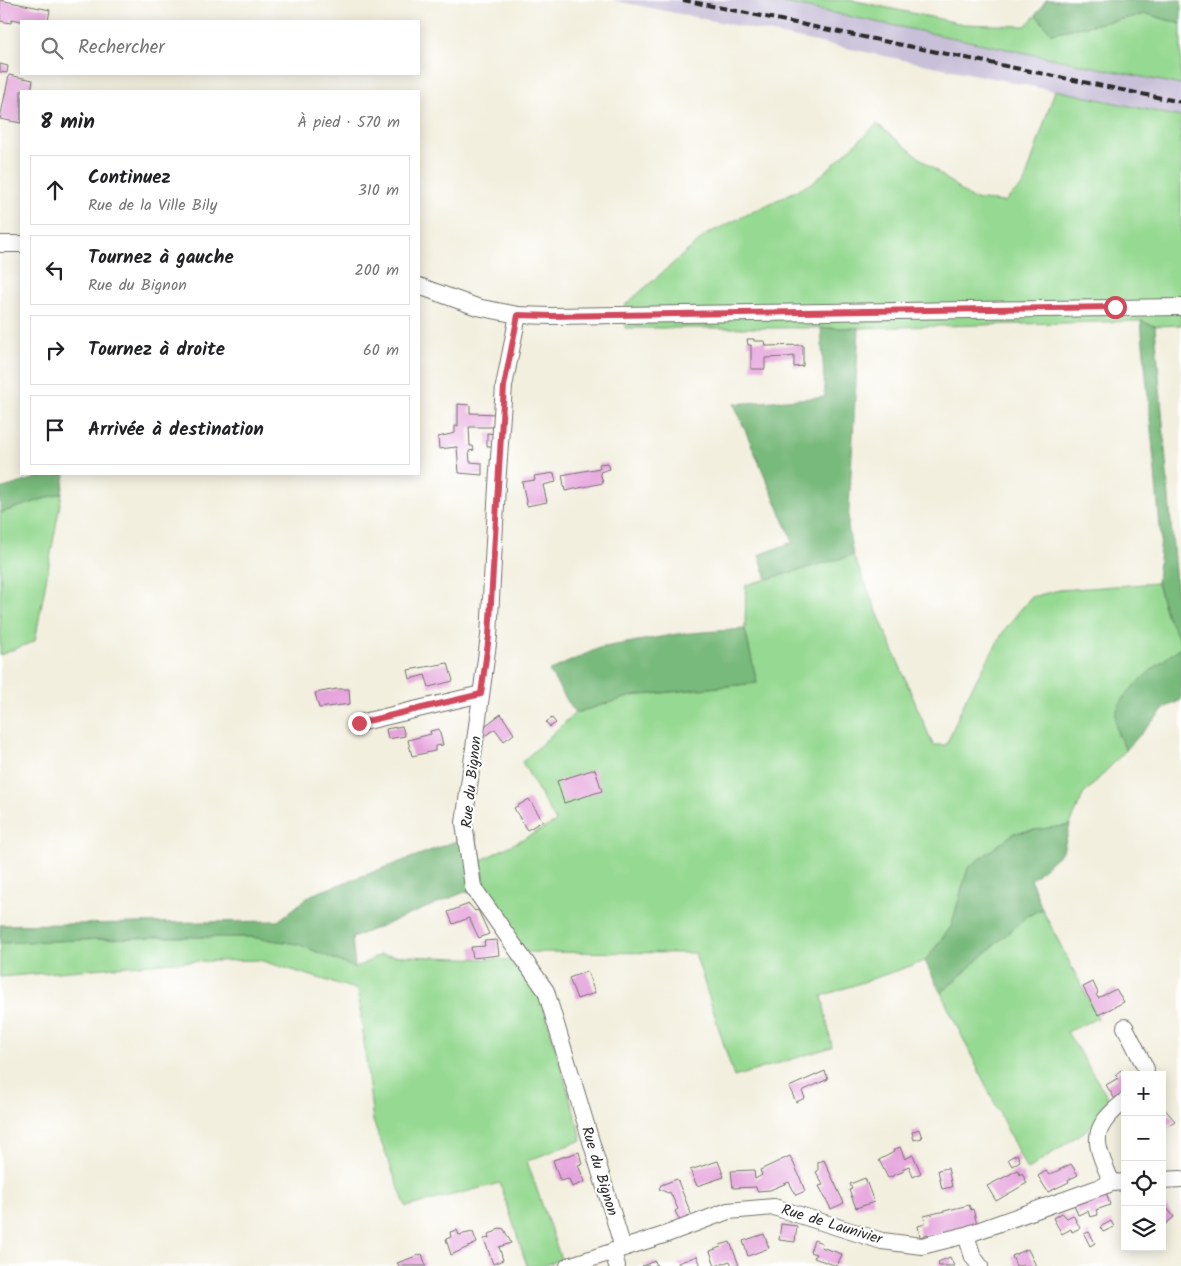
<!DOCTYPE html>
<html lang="fr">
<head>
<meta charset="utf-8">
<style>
  :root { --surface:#fff; --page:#f6f6f6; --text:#202124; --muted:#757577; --line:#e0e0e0 }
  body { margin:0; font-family:Kalam,sans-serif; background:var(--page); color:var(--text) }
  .controls { position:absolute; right:15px; bottom:15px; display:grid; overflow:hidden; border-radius:0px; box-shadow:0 2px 12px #0003 }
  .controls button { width:45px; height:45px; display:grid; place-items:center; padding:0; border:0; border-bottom:1px solid var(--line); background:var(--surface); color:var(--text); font:25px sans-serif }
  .stop { position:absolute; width:15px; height:15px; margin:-11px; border:4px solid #d1495b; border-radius:50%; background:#fff }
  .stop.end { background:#d1495b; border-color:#fff; box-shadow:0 1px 5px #0008 }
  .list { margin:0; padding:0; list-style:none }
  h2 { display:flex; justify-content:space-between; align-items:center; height:65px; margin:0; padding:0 20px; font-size:21px }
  h2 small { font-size:16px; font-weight:400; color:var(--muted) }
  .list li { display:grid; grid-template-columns:32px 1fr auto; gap:15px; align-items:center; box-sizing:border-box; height:70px; margin:0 10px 10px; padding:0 10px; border:1px solid var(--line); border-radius:0px }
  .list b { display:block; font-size:19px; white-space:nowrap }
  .list p { margin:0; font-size:16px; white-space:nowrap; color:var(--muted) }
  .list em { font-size:16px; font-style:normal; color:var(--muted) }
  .icon { flex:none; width:28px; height:28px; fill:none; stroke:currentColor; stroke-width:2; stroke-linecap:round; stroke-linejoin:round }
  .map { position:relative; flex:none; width:1181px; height:1266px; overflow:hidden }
  .search { position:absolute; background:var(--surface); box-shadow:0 2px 12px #0003; left:20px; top:20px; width:400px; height:55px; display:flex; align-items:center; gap:12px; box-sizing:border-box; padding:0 18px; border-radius:0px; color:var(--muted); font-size:19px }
  .panel { position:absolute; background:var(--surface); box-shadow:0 2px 12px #0003; left:20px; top:90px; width:400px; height:385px; border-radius:0px }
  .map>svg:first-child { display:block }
</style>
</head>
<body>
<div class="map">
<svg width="1181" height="1266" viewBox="0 0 1181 1266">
  <rect width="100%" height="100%" fill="#fff"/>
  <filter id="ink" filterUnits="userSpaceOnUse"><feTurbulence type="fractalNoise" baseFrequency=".02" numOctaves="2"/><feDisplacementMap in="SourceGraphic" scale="10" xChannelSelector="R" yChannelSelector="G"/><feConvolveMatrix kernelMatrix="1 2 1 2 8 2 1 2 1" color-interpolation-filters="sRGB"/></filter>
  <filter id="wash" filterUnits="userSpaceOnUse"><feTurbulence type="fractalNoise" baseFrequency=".0096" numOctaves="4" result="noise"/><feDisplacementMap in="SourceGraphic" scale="20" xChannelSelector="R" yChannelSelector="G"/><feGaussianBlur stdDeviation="1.12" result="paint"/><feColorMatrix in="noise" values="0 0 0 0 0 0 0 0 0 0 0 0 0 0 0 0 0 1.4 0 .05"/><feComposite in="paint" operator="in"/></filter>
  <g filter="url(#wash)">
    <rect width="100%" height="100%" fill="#f2efde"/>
    <!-- industrial -->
    <polygon fill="#c8bfd8" points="612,0 770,0 1181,85 1181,117"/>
    <!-- green -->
    <g fill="#96d992" stroke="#60825e">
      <polygon points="770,0 851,0 963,24 1025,26 1036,15 1051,33 1147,14 1181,24 1181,85"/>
      <polygon points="1055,90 1181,117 1181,325 1155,326 1141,321 861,328 625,328 625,305 707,234 814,182 877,124 972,199 1004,202 1024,184"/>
      <polygon points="62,493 35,641 0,655 0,513"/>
      <polygon points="853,555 933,745 946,745 966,698 1005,629 1031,597 1060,590 1157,583 1166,614 1181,642 1181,647 1154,668 1127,694 1117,733 1126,750 1083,795 1070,825 1014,833 968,868 951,927 925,961 822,996 832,1047 734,1077 695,953 526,952 488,896 480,861 556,822 522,762 575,713 632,696 757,683 745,629 746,585"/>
      <polygon points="1042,909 1098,1018 1067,1032 1113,1106 1085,1131 1027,1170 941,993 1027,916"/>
      <polygon points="159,937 251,937 298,944 355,968 380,955 514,960 542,1001 582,1140 527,1161 561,1259 543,1266 527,1266 500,1183 406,1207 373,1121 358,990 259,960 174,962 0,977 0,943"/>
    </g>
    <!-- forest -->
    <g fill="#78b97c" stroke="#527254">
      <polygon points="1046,0 1181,0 1181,24 1147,14 1051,33 1036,15"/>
      <polygon points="1141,321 1155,326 1177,596 1181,603 1181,642 1166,614 1157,583 1161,537"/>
      <polygon points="821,328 859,328 848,526 853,555 767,579 759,555 793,542 734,404 825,397"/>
      <polygon points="50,474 65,474 62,493 0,513 0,489"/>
      <polygon points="745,629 757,683 632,696 575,713 549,671 599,648 677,634"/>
      <path d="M1181,647V700L1166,707L1126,750C1120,739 1113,726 1116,713C1122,690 1163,661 1181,647Z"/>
      <polygon points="1070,825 1063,851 1031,880 1042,909 1027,916 941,993 925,961 951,927 968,868 1014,833"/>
      <polygon points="475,834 488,896 465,892 352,938 355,968 298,944 251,937 159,937 0,943 0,925 278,921 311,895"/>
    </g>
    <g id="blocks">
      <!-- building -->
      <g fill="#e5a3dc">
        <polygon points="0,0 50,10 48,21 21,21 12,19 11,23 0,21"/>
        <polygon points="0,64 8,66 7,73 0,72"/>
        <polygon points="9,75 33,80 31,91 21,91 21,123 0,119"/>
        <polygon points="747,339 754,339 754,341 765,341 766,346 803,345 803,366 794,367 794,356 787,357 765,358 765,369 751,369 751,345 748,345"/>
        <polygon points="458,404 470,405 470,413 498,414 496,427 469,427 470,446 473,446 474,450 469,451 470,462 482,463 482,475 459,473 457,447 439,449 438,437 455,433 455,426 458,426"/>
        <polygon points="487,433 496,434 496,446 487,446"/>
        <polygon points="608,463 610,469 600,472 603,483 565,491 562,475 600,468 599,464"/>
        <polygon points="554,473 556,482 543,485 547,502 527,506 522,482 535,480 534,476"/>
        <polygon points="448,663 453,681 429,687 425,675 410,679 408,670"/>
        <polygon points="337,689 349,689 350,704 319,708 315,693"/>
        <polygon points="501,714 514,734 504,741 495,729 483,737 486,725"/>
        <polygon points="552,718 556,723 550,727 546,722"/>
        <polygon points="402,726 405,736 388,739 386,729"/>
        <polygon points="439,729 443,745 435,746 435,751 412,756 408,740 431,734 430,731"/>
        <polygon points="595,769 602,791 564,803 557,781"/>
        <polygon points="529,799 543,821 527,830 514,808"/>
        <polygon points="469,904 475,911 478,910 489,934 479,938 469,918 453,924 448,912"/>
        <polygon points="497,940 499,955 473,958 471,947 485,946 484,941"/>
        <polygon points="587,971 595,993 577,999 569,978"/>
        <polygon points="1093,982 1098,993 1096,995 1098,998 1116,989 1124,1002 1098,1015 1083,987"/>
        <polygon points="1121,1070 1125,1075 1125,1096 1116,1101 1106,1085 1118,1078 1115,1075"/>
        <polygon points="825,1071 828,1079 802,1091 805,1098 796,1102 789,1087"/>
        <polygon points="1162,1106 1175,1121 1162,1129"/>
        <polygon points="919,1129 922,1138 914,1140 912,1132"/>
        <polygon points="900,1147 905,1159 913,1155 921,1173 913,1177 909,1166 902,1169 904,1171 888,1178 879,1160 894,1152 893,1150"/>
        <polygon points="579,1152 582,1164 578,1165 585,1182 572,1187 569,1179 560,1181 553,1160"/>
        <polygon points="1017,1154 1020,1161 1012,1166 1008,1159"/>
        <polygon points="790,1156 799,1175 805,1191 796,1195 789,1182 770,1190 757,1191 756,1187 733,1188 731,1171 754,1170 755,1179 762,1175 760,1170"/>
        <polygon points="824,1160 844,1203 831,1209 819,1186 823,1185 816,1172 818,1171 818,1162"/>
        <polygon points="718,1161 724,1177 697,1186 690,1170"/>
        <polygon points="1071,1164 1078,1175 1068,1180 1069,1182 1048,1192 1038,1176 1046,1171 1049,1175"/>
        <polygon points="948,1168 952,1187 942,1189 938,1170"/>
        <polygon points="1018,1170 1020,1175 1022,1173 1027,1183 996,1201 987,1186"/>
        <polygon points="865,1178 874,1202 856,1208 849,1190 852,1189 850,1184"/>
        <polygon points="677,1179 694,1221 682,1225 675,1211 678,1209 670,1192 668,1193 659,1189 661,1185"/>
        <polygon points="1106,1192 1110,1205 1096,1210 1098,1215 1090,1217 1088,1211 1078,1215 1074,1204"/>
        <polygon points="1164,1204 1174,1217 1162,1227 1162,1205"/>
        <polygon points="969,1205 971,1210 973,1209 977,1224 928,1237 928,1234 920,1237 918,1226 925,1224 924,1216"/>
        <polygon points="1062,1213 1067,1218 1073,1215 1080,1228 1072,1232 1071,1229 1062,1234 1053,1218"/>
        <polygon points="1111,1221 1114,1227 1103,1232 1100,1227"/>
        <polygon points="781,1224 797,1226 795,1242 779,1240"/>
        <polygon points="499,1228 504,1229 511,1243 499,1247 503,1260 493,1264 484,1239 489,1238 488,1234 495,1232"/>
        <polygon points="457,1230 459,1235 473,1232 477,1243 451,1255 446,1239 451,1237 450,1232"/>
        <polygon points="1089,1232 1095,1243 1090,1246 1084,1234"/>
        <polygon points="764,1234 769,1248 748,1256 743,1241"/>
        <polygon points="814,1240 822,1243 821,1247 842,1254 837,1266 814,1258 816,1254 810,1252"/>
        <polygon points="730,1242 739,1265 732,1266 730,1261 715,1266 710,1251 721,1247 720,1245"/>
        <polygon points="1028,1249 1036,1266 1016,1266 1012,1256"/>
        <polygon points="422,1254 426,1266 399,1266 397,1263"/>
        <polygon points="697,1256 701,1266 679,1266 678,1263"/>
        <polygon points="950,1257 954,1266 939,1266 938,1262"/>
        <polygon points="655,1261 657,1266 642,1266"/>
      </g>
    </g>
  </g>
  <g filter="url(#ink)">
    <use href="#blocks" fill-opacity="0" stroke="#71706a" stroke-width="1"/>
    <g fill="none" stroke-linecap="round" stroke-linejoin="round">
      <!-- minor casing -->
      <g stroke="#71706a" stroke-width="18">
        <g id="minor">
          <polyline points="0,244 21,244"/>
          <polyline points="419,286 477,307 518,315 551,316 1181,307"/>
          <polyline points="518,315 504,386 497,486 489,636 464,823 473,887 546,991 623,1248"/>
          <polyline points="359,723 481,694"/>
          <polyline points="1125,1027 1146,1069 1145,1075"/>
          <polyline points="1162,1180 1181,1179"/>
          <path d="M1112,1183C1095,1143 1087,1131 1125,1101"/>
          <polyline points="966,1235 973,1257 980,1266"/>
          <polyline points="613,1251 617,1266"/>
          <polyline points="568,1266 664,1235 728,1211 774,1207 882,1241 922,1246 966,1235 1112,1183 1125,1182"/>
        </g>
      </g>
      <!-- minor -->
      <use href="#minor" stroke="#fff" stroke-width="16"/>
      <!-- rail -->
      <polyline stroke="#2b2b2b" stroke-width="4" stroke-dasharray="8 4" stroke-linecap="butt" points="683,0 1181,102"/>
    </g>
  </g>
  <g fill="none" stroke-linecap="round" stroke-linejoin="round" filter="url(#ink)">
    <!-- route -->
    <polyline stroke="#d1495b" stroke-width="6" points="359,723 481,694 489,636 504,386 518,315 551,316 1115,307"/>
  </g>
  <g text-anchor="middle" stroke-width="4.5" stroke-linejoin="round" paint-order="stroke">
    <!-- street labels -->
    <g font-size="15" fill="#2b2b2b" stroke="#fff">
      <text transform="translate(471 782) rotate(-84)" y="5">Rue du Bignon</text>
      <text transform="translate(600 1171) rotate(73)" y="5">Rue du Bignon</text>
      <text transform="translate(832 1224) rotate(17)" y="5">Rue de Launivier</text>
    </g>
  </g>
</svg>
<div class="controls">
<button>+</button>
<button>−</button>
<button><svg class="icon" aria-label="locate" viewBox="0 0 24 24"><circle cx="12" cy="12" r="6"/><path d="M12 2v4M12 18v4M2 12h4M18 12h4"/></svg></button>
<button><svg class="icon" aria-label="layers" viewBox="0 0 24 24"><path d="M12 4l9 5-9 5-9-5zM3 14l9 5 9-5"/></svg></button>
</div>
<div class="stop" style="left:1115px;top:307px"></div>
<div class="stop end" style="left:359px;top:723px"></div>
<div class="search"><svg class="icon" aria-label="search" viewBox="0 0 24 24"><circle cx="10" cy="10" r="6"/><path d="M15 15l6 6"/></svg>Rechercher</div>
<section class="panel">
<h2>8 min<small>À pied · 570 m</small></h2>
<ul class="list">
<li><svg class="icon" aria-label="ahead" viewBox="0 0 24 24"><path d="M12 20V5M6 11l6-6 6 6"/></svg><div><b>Continuez</b><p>Rue de la Ville Bily</p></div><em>310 m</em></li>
<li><svg class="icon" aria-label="left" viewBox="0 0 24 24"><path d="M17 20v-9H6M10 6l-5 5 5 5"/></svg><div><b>Tournez à gauche</b><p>Rue du Bignon</p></div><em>200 m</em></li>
<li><svg class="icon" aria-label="right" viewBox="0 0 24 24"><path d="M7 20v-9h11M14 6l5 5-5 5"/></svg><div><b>Tournez à droite</b></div><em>60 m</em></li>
<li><svg class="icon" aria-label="arrive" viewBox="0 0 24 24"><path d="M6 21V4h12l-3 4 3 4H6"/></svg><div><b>Arrivée à destination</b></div></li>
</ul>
</section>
</div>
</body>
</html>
